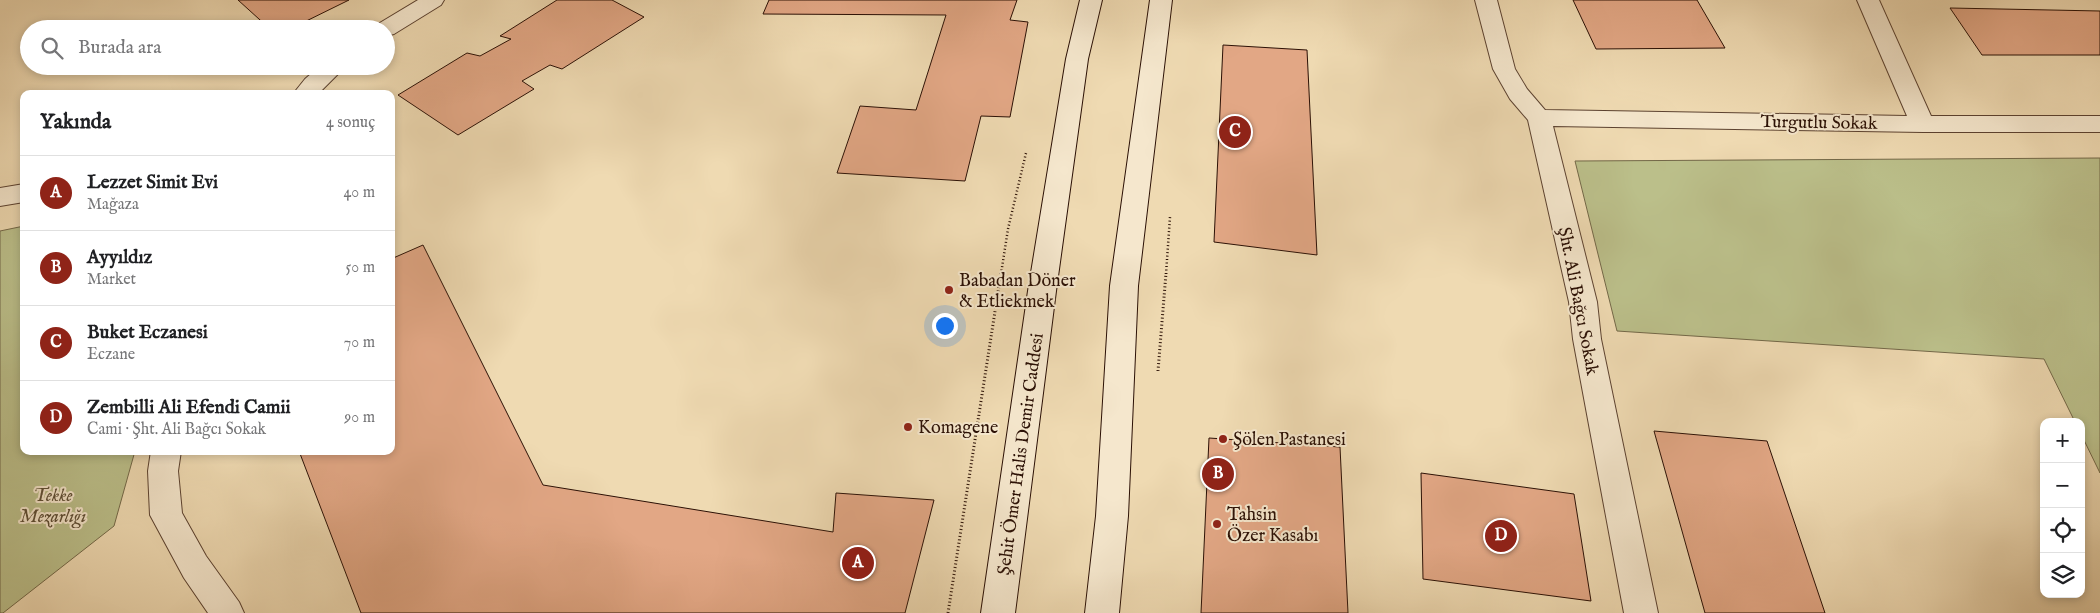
<!DOCTYPE html>
<html lang="tr">
<head>
<meta charset="utf-8">
<style>
  :root { --surface:#fff; --page:#f2f2f2; --text:#202124; --muted:#757577; --line:#e0e0e0; --accent:#8f2418 }
  body { margin:0; font-family:"IM FELL English",serif; background:var(--page); color:var(--text) }
  .controls { position:absolute; right:15px; bottom:15px; display:grid; overflow:hidden; border-radius:10px; box-shadow:0 2px 8px #0003 }
  .controls button { width:45px; height:45px; display:grid; place-items:center; padding:0; border:0; border-bottom:1px solid var(--line); background:var(--surface); color:var(--text); font:25px sans-serif }
  .you { position:absolute; left:944px; top:325px; width:18px; height:18px; margin:-12px; border:4px solid #fff; border-radius:50%; background:#1a73e8; box-shadow:0 0 0 8px #1a73e833 }
  .badge { display:grid; place-items:center; width:32px; height:32px; border-radius:50%; background:var(--accent); color:#fff; font-size:16px; font-weight:700 }
  .pin { position:absolute; translate:-50% -50%; border:2px solid #fff; box-shadow:0 1px 5px #0006 }
  .list { margin:0; padding:0; list-style:none }
  h2 { display:flex; justify-content:space-between; align-items:center; height:65px; margin:0; padding:0 20px; font-size:21px }
  h2 small { font-size:16px; font-weight:400; color:var(--muted) }
  .list li { display:grid; grid-template-columns:32px 1fr auto; gap:15px; align-items:center; box-sizing:border-box; height:75px; padding:0 20px; border-top:1px solid var(--line) }
  .list b { display:block; font-size:19px; white-space:nowrap }
  .list p { margin:0; font-size:16px; white-space:nowrap; color:var(--muted) }
  .list em { font-size:16px; font-style:normal; color:var(--muted) }
  .icon { flex:none; width:28px; height:28px; fill:none; stroke:currentColor; stroke-width:2; stroke-linecap:round; stroke-linejoin:round }
  .map { position:relative; flex:none; width:2100px; height:613px; overflow:hidden }
  .search { position:absolute; background:var(--surface); box-shadow:0 2px 8px #0003; left:20px; top:20px; width:375px; height:55px; display:flex; align-items:center; gap:12px; box-sizing:border-box; padding:0 18px; border-radius:28px; color:var(--muted); font-size:19px }
  .panel { position:absolute; background:var(--surface); box-shadow:0 2px 8px #0003; left:20px; top:90px; width:375px; height:365px; border-radius:10px }
  .map>svg:first-child { display:block }
</style>
</head>
<body>
<div class="map">
<svg width="2100" height="613" viewBox="0 0 2100 613">
  <rect width="100%" height="100%" fill="#efdab2"/>
  <filter id="stains"><feTurbulence type="fractalNoise" baseFrequency=".004" numOctaves="4"/><feColorMatrix values="0 0 0 0 .2 0 0 0 0 .09 0 0 0 0 .02 0 0 0 .5 -.17"/></filter>
  <radialGradient id="worn" r=".72"><stop offset=".6" stop-color="#630" stop-opacity="0"/><stop offset="1" stop-color="#630" stop-opacity=".3"/></radialGradient>
  <!-- green -->
  <g fill="#bbbf8a" stroke="#736848">
    <polygon points="2100,158 2100,473 2081,434 2081,422 2075,422 2044,359 1617,331 1575,161"/>
    <polygon points="24,226 24,451 135,451 114,526 3,613 0,613 0,231"/>
  </g>
  <!-- building -->
  <g fill="#e2a785" stroke="#2b1005">
    <polygon points="238,0 349,0 290,29 270,29"/>
    <polygon points="557,0 612,0 644,17 562,69 550,65 522,81 534,89 458,135 398,95 467,53 480,56 511,39 500,36"/>
    <polygon points="769,0 1017,0 1010,20 1028,22 1010,117 981,116 965,181 837,173 860,106 916,110 946,15 763,14"/>
    <polygon points="1573,0 1697,0 1725,48 1596,49"/>
    <polygon points="1950,8 2100,11 2100,55 1982,55"/>
    <polygon points="1223,45 1307,50 1317,255 1214,242"/>
    <polygon points="423,245 543,485 833,532 836,493 934,500 905,613 361,613 299,451 391,451 391,259"/>
    <polygon points="1654,431 1767,441 1825,613 1705,613"/>
    <polygon points="1209,438 1340,447 1348,613 1201,613"/>
    <polygon points="1421,473 1574,494 1591,601 1423,579"/>
  </g>
  <g fill="none" stroke-linecap="round" stroke-linejoin="round">
    <!-- minor casing -->
    <g stroke="#5c4230" stroke-width="2">
      <g id="minor">
        <polygon points="1475,0 1497,0 1515,69 1527,89 1545,110 1907,116 1857,0 1879,0 1931,116 2100,116 2100,132 1923,132 1553,126 1597,302 1601,339 1658,613 1624,613 1573,339 1569,302 1528,120 1510,99 1493,69"/>
        <polygon points="24,184 24,202 0,206 0,188"/>
      </g>
    </g>
    <!-- tertiary casing -->
    <g stroke="#5c4230" stroke-width="2">
      <g id="tertiary">
        <polygon points="418,0 444,0 441,5 394,34 386,36 386,29 375,29 378,24"/>
        <polygon points="320,66 346,66 318,94 293,94 305,79"/>
        <polygon points="151,451 181,451 178,471 182,513 206,556 239,602 244,613 208,613 184,578 150,515 148,471"/>
      </g>
    </g>
    <!-- secondary casing -->
    <g stroke="#2b1005" stroke-width="2">
      <g id="secondary">
        <polygon points="1080,0 1102,0 1088,59 1056,291 1015,613 981,613 1028,291 1066,59"/>
        <polygon points="1150,0 1172,0 1138,286 1128,516 1119,613 1085,613 1096,516 1110,286"/>
      </g>
    </g>
    <!-- path-far1 -->
    <g stroke="#2b1005" stroke-width="2.5" stroke-dasharray="1 2.5" stroke-linecap="butt">
      <polyline points="1001,274 1008,229 1026,153"/>
      <polyline points="1166,274 1170,217"/>
    </g>
    <!-- path -->
    <g stroke="#2b1005" stroke-width="3" stroke-dasharray="1 2.5" stroke-linecap="butt">
      <polyline points="1158,371 1166,273"/>
      <polyline points="948,613 1001,273"/>
    </g>
    <!-- minor -->
    <use href="#minor" fill="#f5e7cd" fill-rule="evenodd"/>
    <!-- tertiary -->
    <use href="#tertiary" fill="#f5e7cd" fill-rule="evenodd"/>
    <!-- secondary -->
    <use href="#secondary" fill="#f5e7cd" fill-rule="evenodd"/>
  </g>
  <!-- markers -->
  <g fill="#8f2418" stroke="#f5e7cd" stroke-width="2">
    <circle cx="949" cy="290" r="5"/>
    <circle cx="908" cy="427" r="5"/>
    <circle cx="1223" cy="439" r="5"/>
    <circle cx="1217" cy="524" r="5"/>
  </g>
  <g text-anchor="middle" stroke-width="4" stroke-linejoin="round" paint-order="stroke">
    <!-- street labels -->
    <g font-size="18" fill="#2b1005" stroke="#f5e7cd">
      <text transform="translate(1819 122) rotate(1)" y="6">Turgutlu Sokak</text>
      <text transform="translate(1579 301) rotate(79)" y="6">Şht. Ali Bağcı Sokak</text>
      <text transform="translate(1020 454) rotate(-82)" y="6">Şehit Ömer Halis Demir Caddesi</text>
    </g>
    <!-- poi labels -->
    <g font-size="18" fill="#2b1005" stroke="#f5e7cd" text-anchor="start">
      <text x="959" y="286">Babadan Döner<tspan x="959" dy="21">&amp; Etliekmek</tspan></text>
      <text x="918" y="433">Komagene</text>
      <text x="1233" y="445">Şölen Pastanesi</text>
      <text x="1227" y="520">Tahsin<tspan x="1227" dy="21">Özer Kasabı</tspan></text>
    </g>
    <!-- park labels -->
    <g font-size="18" font-style="italic" fill="#5d4d34" stroke="#f5e7cd">
      <text x="53" y="501">Tekke<tspan x="53" dy="21">Mezarlığı</tspan></text>
    </g>
  </g>
  <rect width="100%" height="100%" filter="url(#stains)"/>
  <rect width="100%" height="100%" fill="url(#worn)"/>
</svg>
<div class="controls">
<button>+</button>
<button>−</button>
<button><svg class="icon" aria-label="locate" viewBox="0 0 24 24"><circle cx="12" cy="12" r="6"/><path d="M12 2v4M12 18v4M2 12h4M18 12h4"/></svg></button>
<button><svg class="icon" aria-label="layers" viewBox="0 0 24 24"><path d="M12 4l9 5-9 5-9-5zM3 14l9 5 9-5"/></svg></button>
</div>
<div class="you"></div>
<div class="pin badge" style="left:858px;top:563px">A</div>
<div class="pin badge" style="left:1218px;top:474px">B</div>
<div class="pin badge" style="left:1235px;top:132px">C</div>
<div class="pin badge" style="left:1501px;top:536px">D</div>
<div class="search"><svg class="icon" aria-label="search" viewBox="0 0 24 24"><circle cx="10" cy="10" r="6"/><path d="M15 15l6 6"/></svg>Burada ara</div>
<section class="panel">
<h2>Yakında<small>4 sonuç</small></h2>
<ul class="list">
<li><span class="badge">A</span><div><b>Lezzet Simit Evi</b><p>Mağaza</p></div><em>40 m</em></li>
<li><span class="badge">B</span><div><b>Ayyıldız</b><p>Market</p></div><em>50 m</em></li>
<li><span class="badge">C</span><div><b>Buket Eczanesi</b><p>Eczane</p></div><em>70 m</em></li>
<li><span class="badge">D</span><div><b>Zembilli Ali Efendi Camii</b><p>Cami · Şht. Ali Bağcı Sokak</p></div><em>90 m</em></li>
</ul>
</section>
</div>
</body>
</html>
